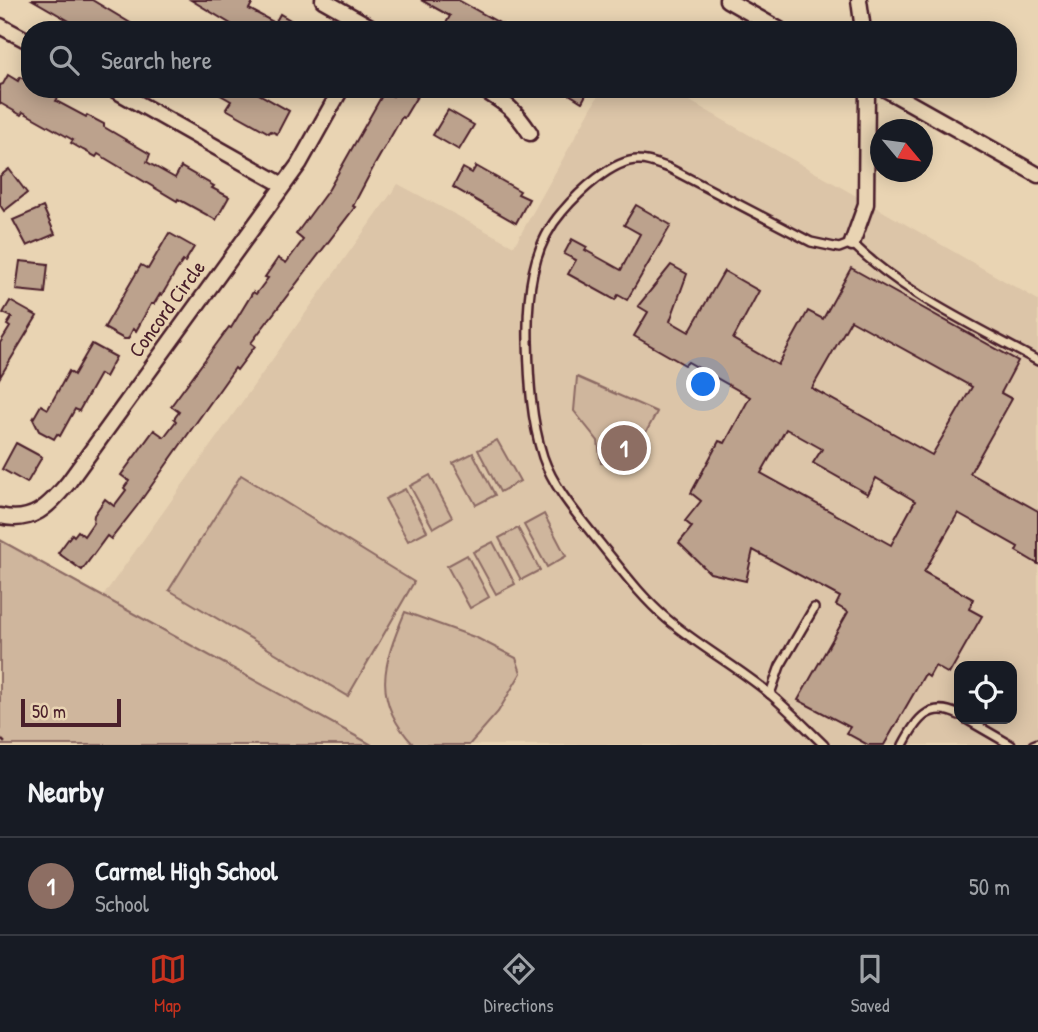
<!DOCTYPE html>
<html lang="en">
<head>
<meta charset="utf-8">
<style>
  :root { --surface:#171b24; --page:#20242c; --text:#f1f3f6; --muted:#9ea1a6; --line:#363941; --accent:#c8321e }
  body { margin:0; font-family:"Patrick Hand",sans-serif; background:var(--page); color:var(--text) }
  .controls { position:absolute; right:21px; bottom:21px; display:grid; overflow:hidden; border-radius:14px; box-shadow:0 4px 18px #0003 }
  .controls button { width:63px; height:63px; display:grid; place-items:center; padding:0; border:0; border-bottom:2px solid var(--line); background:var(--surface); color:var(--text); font:35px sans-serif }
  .compass { position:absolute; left:870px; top:119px; width:63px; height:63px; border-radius:50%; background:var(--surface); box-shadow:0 4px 18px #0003; rotate:119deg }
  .scale { position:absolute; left:21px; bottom:18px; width:100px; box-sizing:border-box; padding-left:7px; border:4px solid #4a1f2b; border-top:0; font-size:19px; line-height:24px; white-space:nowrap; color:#4a1f2b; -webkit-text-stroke:5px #e9d4b3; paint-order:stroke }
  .you { position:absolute; left:704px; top:385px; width:24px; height:24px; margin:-18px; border:5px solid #fff; border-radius:50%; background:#1a73e8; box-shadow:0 0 0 10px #1a73e833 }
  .badge { display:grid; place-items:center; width:46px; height:46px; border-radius:50%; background:var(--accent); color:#fff; font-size:23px; font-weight:700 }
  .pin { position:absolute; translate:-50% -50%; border:4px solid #fff; box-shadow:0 2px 7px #0006 }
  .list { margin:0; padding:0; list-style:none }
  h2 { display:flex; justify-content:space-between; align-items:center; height:91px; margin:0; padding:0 28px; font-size:30px }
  h2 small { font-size:23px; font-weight:400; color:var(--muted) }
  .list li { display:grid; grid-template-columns:46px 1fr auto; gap:21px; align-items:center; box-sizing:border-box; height:98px; padding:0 28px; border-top:2px solid var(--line) }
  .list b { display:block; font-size:26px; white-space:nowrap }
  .list p { margin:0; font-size:23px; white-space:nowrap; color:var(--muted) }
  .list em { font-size:23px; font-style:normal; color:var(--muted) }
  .icon { flex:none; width:38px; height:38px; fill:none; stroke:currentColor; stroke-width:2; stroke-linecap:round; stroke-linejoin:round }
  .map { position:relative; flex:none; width:1038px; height:745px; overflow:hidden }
  .search { position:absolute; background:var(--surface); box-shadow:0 4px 18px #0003; left:21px; right:21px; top:21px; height:77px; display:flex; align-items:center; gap:18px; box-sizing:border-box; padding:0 24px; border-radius:28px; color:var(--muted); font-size:26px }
  .sheet { height:189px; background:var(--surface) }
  nav { display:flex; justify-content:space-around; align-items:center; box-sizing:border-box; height:98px; border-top:2px solid var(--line); background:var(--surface); font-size:19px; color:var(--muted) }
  nav a { display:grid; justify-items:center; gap:4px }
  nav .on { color:var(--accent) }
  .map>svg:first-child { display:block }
</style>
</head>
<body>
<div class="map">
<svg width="1038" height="745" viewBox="0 0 1038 745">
  <rect width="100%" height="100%" fill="#e9d4b3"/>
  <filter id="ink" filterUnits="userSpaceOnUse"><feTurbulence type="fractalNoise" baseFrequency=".0143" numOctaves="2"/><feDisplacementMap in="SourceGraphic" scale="14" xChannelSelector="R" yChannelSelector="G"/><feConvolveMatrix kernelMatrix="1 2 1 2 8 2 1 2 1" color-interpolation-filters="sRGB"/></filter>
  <g filter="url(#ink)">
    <!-- built -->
    <path fill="#dcc5a8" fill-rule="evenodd" d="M602,89H669L1038,300V745H372L103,596L398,184L514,246ZM959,666H1012V719H959Z"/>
    <!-- green -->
    <g fill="#cfb69d" stroke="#8c6a64" stroke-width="2">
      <polygon points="577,377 657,412 633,456 620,464 601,463 598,441 574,411"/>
      <polygon points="497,440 520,481 500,492 478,450"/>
      <polygon points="473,453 495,495 476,505 453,463"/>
      <polygon points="241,475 414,582 348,696 169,590"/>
      <polygon points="430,475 452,517 433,528 410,486"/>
      <polygon points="405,489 427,531 408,541 385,499"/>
      <polygon points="544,514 566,556 547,567 524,525"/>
      <polygon points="518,528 540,570 521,580 499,538"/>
      <polygon points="0,540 372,745 0,745"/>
      <polygon points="493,542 515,584 496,594 473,552"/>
      <polygon points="467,555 489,597 470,608 447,566"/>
      <path d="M405,612L477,638L516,658L521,673L498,712L469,745H414C371,700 383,664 405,612Z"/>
    </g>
    <!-- building -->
    <g fill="#bca28d" stroke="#4a1f2b" stroke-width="2" fill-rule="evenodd">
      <polygon points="33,0 92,0 142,30 85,30"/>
      <polygon points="191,0 254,0 249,9 275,23 280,14 307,30 241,30"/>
      <polygon points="421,0 458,0 512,30 454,30 445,25 450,16"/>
      <polygon points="8,75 18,81 20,77 30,82 30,89 42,89 58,98 56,101 86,117 87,115 104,124 104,127 150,154 147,162 175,178 181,167 214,186 212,188 229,197 216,220 178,199 177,201 98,154 96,157 83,150 71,143 73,140 23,112 21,115 0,103 0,85 3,84"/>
      <polygon points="210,89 250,89 289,111 277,134 271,131 269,133 226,109 231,101"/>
      <polygon points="397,89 412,89 419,93 404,118 402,117 374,166 353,206 355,207 251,343 255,346 237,370 235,368 137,506 111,539 107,536 82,570 58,553 72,534 74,536 78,531 84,536 93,523 94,515 105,499 114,506 126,490 124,488 129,481 121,475 154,430 164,437 176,421 174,419 179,412 171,406 229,327 231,328 253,292 256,294 268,278 265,277 278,258 286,263 303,240 296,234 329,189 384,92 393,96"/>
      <polygon points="561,89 589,89 582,102"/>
      <polygon points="448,110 474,125 459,150 433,135"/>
      <polygon points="476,166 520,191 518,194 529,199 516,223 453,187 463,168 472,173"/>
      <polygon points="9,169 27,193 4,211 0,205 0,176"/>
      <polygon points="636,205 671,225 627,300 618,295 615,300 568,274 576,260 564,254 572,239 587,247 585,250 621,270 640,234 624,225"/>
      <polygon points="43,207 55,234 27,246 13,220"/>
      <polygon points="169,233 194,247 185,262 183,261 176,271 162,295 160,294 154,304 151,304 136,331 133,329 128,339 124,339 104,328 141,265 148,269"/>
      <polygon points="20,261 48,264 45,293 16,290"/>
      <path d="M671,265L687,274L670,321L689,332L724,271L759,291L733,339L778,365L808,311L823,319L851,268L1018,361L1001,393L1012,399L970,473L1038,511V564L1016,551L1018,547L958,513L924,572L973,599L969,609L982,616L949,674L935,666L929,677L925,674L884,745H868L846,733L850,727L798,700L848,612L836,605L840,597L753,550L746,581L710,573L679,543L692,527L685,521L701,501L691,493L719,441L725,443L750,397L688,362L685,365L634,336L648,312L638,306ZM851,320L972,387L932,455L812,388ZM786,429L822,449L813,463L868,494L876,478L915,501L891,545L761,473Z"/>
      <polygon points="10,301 37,316 0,377 0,343 10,327 7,325 12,317 3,313"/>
      <polygon points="92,344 116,357 105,377 100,374 79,411 75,409 60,436 57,434 54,439 39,431 33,419 41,405 48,409 69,371 74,375"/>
      <polygon points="16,443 42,457 27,483 2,469"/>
    </g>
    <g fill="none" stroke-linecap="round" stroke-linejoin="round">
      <!-- lane casing -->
      <g stroke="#4a1f2b" stroke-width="12">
        <g id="lane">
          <polyline points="770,694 780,666 814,608"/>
          <polyline points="966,719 1011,745"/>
          <path d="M824,745C806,728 789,710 770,694C738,667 700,647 667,619C639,595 618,565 594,536C575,512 553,486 543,457C531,420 529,379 528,341C527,297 531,247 562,212C578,193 613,159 639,160C649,160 660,165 669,168L811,242L839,248L852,243C905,295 973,325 1038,361"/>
          <path d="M903,745C916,720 929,700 959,715"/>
          <polyline points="1033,745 1038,743"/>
        </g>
      </g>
      <!-- street casing -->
      <g stroke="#4a1f2b" stroke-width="19">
        <g id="street">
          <polyline points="323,0 376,30"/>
          <polyline points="727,0 780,30"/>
          <polyline points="859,0 863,30"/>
          <polyline points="0,26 30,42"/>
          <polyline points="113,89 283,185"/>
          <path d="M482,89C507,104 514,109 530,133"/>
          <polyline points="885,89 1038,175"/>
          <polyline points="852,243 866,204 867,89"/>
          <path d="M0,516C32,524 49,506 68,483L299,164L341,89"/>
        </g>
      </g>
      <!-- path -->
      <polyline stroke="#4a1f2b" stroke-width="2.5" stroke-dasharray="7 5" stroke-linecap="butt" points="0,738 7,745"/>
      <!-- lane -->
      <use href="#lane" stroke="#e9d4b3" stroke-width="7"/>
      <!-- street -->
      <use href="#street" stroke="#e9d4b3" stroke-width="14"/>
    </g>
  </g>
  <g text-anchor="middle" stroke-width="5" stroke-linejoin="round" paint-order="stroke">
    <!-- street labels -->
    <g font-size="21" fill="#4a1f2b" stroke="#e9d4b3">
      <text transform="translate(167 309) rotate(-54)" y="7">Concord Circle</text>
    </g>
  </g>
</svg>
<div class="controls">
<button><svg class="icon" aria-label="locate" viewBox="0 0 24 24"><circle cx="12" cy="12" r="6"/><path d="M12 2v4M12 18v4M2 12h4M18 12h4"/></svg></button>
</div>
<svg class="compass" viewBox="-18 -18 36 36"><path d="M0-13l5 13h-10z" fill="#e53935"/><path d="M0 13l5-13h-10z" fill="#9ea1a6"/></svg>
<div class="scale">50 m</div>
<div class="you"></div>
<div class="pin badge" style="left:624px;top:448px;background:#8d6e63">1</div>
<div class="search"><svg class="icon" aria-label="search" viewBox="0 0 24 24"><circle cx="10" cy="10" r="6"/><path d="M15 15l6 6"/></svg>Search here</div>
</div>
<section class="sheet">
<h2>Nearby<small></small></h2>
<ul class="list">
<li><span class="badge" style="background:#8d6e63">1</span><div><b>Carmel High School</b><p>School</p></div><em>50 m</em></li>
</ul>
</section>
<nav>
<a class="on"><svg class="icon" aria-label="map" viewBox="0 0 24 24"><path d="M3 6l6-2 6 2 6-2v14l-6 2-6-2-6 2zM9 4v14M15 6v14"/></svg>Map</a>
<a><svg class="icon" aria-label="directions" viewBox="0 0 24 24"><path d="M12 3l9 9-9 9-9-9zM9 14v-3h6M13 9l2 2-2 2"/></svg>Directions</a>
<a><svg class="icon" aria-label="saved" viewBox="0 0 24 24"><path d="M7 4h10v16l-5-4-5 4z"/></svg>Saved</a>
</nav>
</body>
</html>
